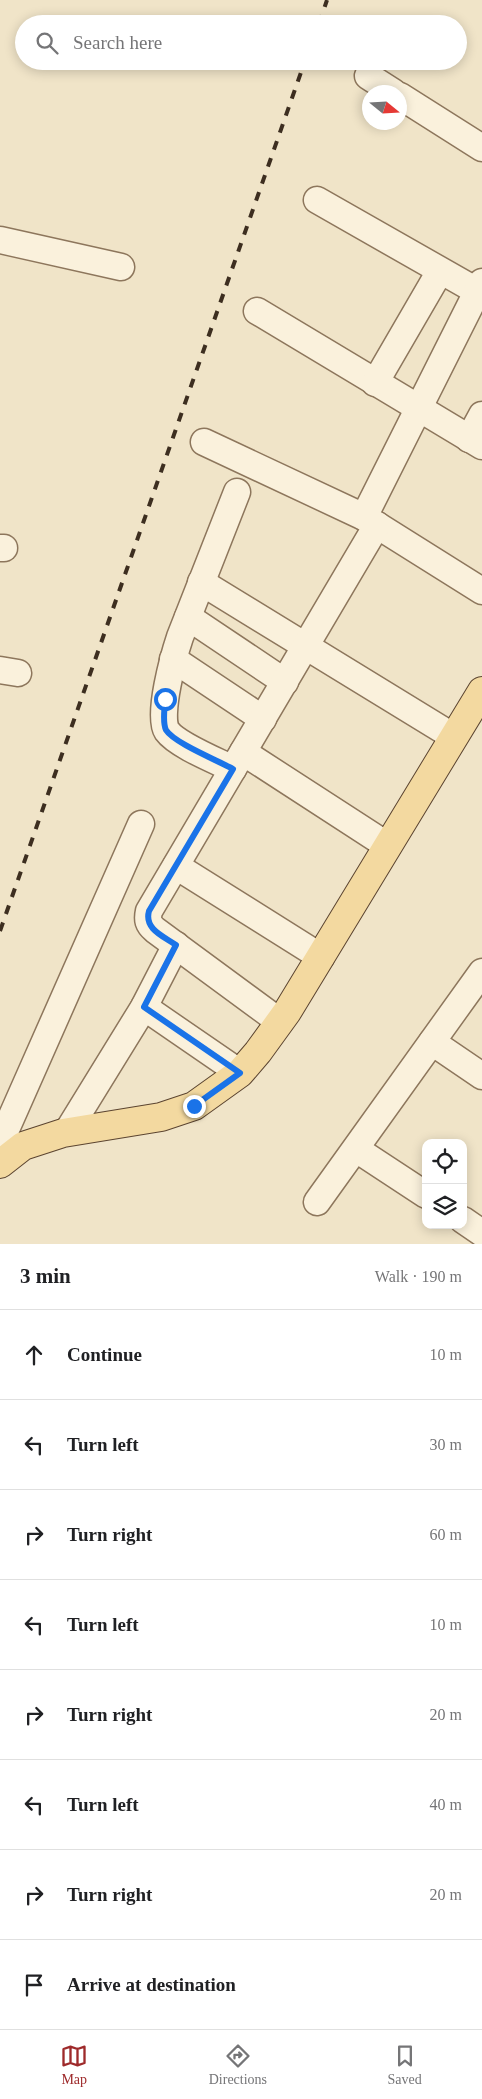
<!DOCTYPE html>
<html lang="en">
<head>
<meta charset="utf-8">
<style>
  :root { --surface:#fff; --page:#f2f2f2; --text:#202124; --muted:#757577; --line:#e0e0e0; --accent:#9e2a2b }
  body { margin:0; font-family:"Times New Roman",serif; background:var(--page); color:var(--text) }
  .controls { position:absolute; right:15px; bottom:15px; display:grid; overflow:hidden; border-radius:10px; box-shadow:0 2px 12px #0003 }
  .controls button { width:45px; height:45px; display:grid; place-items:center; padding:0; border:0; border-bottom:1px solid var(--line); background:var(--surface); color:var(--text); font:25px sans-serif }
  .compass { position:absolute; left:362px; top:85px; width:45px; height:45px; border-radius:50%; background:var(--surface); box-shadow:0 2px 12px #0003; rotate:108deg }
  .stop { position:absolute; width:15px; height:15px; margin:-11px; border:4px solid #1a73e8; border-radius:50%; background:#fff }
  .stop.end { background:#1a73e8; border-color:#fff; box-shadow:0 1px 5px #0008 }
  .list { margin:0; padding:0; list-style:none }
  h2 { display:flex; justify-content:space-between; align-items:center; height:65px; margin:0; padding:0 20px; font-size:21px }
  h2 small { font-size:16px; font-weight:400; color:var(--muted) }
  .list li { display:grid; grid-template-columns:32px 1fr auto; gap:15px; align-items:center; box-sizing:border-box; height:90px; padding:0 20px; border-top:1px solid var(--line) }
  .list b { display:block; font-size:19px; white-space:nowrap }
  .list em { font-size:16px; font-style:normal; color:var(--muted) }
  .icon { flex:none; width:28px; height:28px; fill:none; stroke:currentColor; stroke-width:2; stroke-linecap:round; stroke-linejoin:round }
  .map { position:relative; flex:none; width:482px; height:1244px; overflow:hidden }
  .search { position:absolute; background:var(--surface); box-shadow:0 2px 12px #0003; left:15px; right:15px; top:15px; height:55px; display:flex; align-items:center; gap:12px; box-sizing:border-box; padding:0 18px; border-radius:28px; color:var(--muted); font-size:19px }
  .sheet { height:785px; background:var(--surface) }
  nav { display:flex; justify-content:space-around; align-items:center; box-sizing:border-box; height:70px; border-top:1px solid var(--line); background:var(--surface); font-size:14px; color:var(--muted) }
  nav a { display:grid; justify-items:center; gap:2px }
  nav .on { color:var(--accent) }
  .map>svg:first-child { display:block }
</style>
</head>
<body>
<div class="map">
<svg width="482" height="1244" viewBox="0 0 482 1244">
  <rect width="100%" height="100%" fill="#f0e4c8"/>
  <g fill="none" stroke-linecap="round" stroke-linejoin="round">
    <!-- minor casing -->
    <g stroke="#8d765c" stroke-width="29">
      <g id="minor">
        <polyline points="368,76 393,92"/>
        <polyline points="400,96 482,148"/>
        <polyline points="317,200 482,294"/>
        <polyline points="0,240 121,267"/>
        <polyline points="257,311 482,446"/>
        <polyline points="375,383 440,271"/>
        <polyline points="469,439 482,415"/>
        <polyline points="204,442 364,517 482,591"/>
        <polyline points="364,517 482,282"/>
        <polyline points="0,548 4,548"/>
        <polyline points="201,582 454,737"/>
        <polyline points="188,617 285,682"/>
        <polyline points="173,659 263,719"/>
        <polyline points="0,670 18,673"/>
        <polyline points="243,752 388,846"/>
        <path d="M233,769C217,761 177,745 167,731C157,716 174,655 180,637L237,492"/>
        <polyline points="176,866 321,957"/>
        <polyline points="144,1007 240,1073"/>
        <path d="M280,1022L155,930C148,924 147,920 149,911L377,525"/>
        <polyline points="432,1042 482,1076"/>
        <polyline points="67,1132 144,1007 176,945"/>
        <polyline points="0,1143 141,824"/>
        <polyline points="356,1149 426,1195"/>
        <polyline points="317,1202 482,972"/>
        <polyline points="463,1220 482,1233"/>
      </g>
    </g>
    <!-- major casing -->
    <g stroke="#5b4430" stroke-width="30">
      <polyline id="major" points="0,1164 23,1146 63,1133 161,1117 194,1106 240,1073 258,1052 287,1012 482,691"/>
    </g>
    <!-- minor -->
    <use href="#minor" stroke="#faf1dc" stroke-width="26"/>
    <!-- major -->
    <use href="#major" stroke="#f3d9a0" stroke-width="28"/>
    <!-- rail -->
    <g stroke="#3d2e20" stroke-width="4" stroke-dasharray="9 9" stroke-linecap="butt">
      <polyline points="319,24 327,0"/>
      <polyline points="0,931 305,61"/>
    </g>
  </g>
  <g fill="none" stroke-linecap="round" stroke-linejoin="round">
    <!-- route -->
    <path stroke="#1a73e8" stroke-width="6" d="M165,699C165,708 162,722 166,730C174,743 219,761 233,769L149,911C144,929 163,936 176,945L144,1007L240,1073L194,1106"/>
  </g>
</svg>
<div class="controls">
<button><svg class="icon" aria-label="locate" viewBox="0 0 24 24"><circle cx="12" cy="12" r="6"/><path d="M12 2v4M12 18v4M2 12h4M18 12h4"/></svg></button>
<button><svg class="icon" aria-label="layers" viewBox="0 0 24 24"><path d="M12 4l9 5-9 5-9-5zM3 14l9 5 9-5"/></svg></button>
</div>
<svg class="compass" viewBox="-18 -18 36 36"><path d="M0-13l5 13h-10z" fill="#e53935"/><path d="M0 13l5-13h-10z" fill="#757577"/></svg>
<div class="stop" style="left:165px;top:699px"></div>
<div class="stop end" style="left:194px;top:1106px"></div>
<div class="search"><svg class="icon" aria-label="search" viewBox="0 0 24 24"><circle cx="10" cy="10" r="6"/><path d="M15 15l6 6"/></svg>Search here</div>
</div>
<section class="sheet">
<h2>3 min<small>Walk · 190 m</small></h2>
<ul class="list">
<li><svg class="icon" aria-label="ahead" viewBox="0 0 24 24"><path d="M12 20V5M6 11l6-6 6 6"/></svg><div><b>Continue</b></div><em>10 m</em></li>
<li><svg class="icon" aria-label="left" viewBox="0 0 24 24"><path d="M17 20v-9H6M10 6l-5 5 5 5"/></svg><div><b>Turn left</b></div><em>30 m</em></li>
<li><svg class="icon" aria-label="right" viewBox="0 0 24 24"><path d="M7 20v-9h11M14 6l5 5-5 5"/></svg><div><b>Turn right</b></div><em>60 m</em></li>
<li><svg class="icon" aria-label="left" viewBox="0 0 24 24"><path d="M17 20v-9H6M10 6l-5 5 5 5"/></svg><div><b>Turn left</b></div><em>10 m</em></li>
<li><svg class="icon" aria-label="right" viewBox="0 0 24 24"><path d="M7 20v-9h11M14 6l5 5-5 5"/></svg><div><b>Turn right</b></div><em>20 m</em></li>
<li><svg class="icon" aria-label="left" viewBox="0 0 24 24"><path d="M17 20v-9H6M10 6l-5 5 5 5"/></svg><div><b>Turn left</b></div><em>40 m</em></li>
<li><svg class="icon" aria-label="right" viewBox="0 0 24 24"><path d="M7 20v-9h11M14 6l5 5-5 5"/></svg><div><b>Turn right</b></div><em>20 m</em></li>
<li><svg class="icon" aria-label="arrive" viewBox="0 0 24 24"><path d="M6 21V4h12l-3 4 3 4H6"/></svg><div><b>Arrive at destination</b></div></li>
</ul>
</section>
<nav>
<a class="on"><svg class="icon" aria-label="map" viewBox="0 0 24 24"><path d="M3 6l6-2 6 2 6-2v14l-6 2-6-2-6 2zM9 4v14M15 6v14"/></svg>Map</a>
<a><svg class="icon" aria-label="directions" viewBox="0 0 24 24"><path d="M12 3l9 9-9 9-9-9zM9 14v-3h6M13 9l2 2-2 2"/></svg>Directions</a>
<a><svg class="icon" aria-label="saved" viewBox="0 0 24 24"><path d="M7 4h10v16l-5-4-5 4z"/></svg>Saved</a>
</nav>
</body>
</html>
